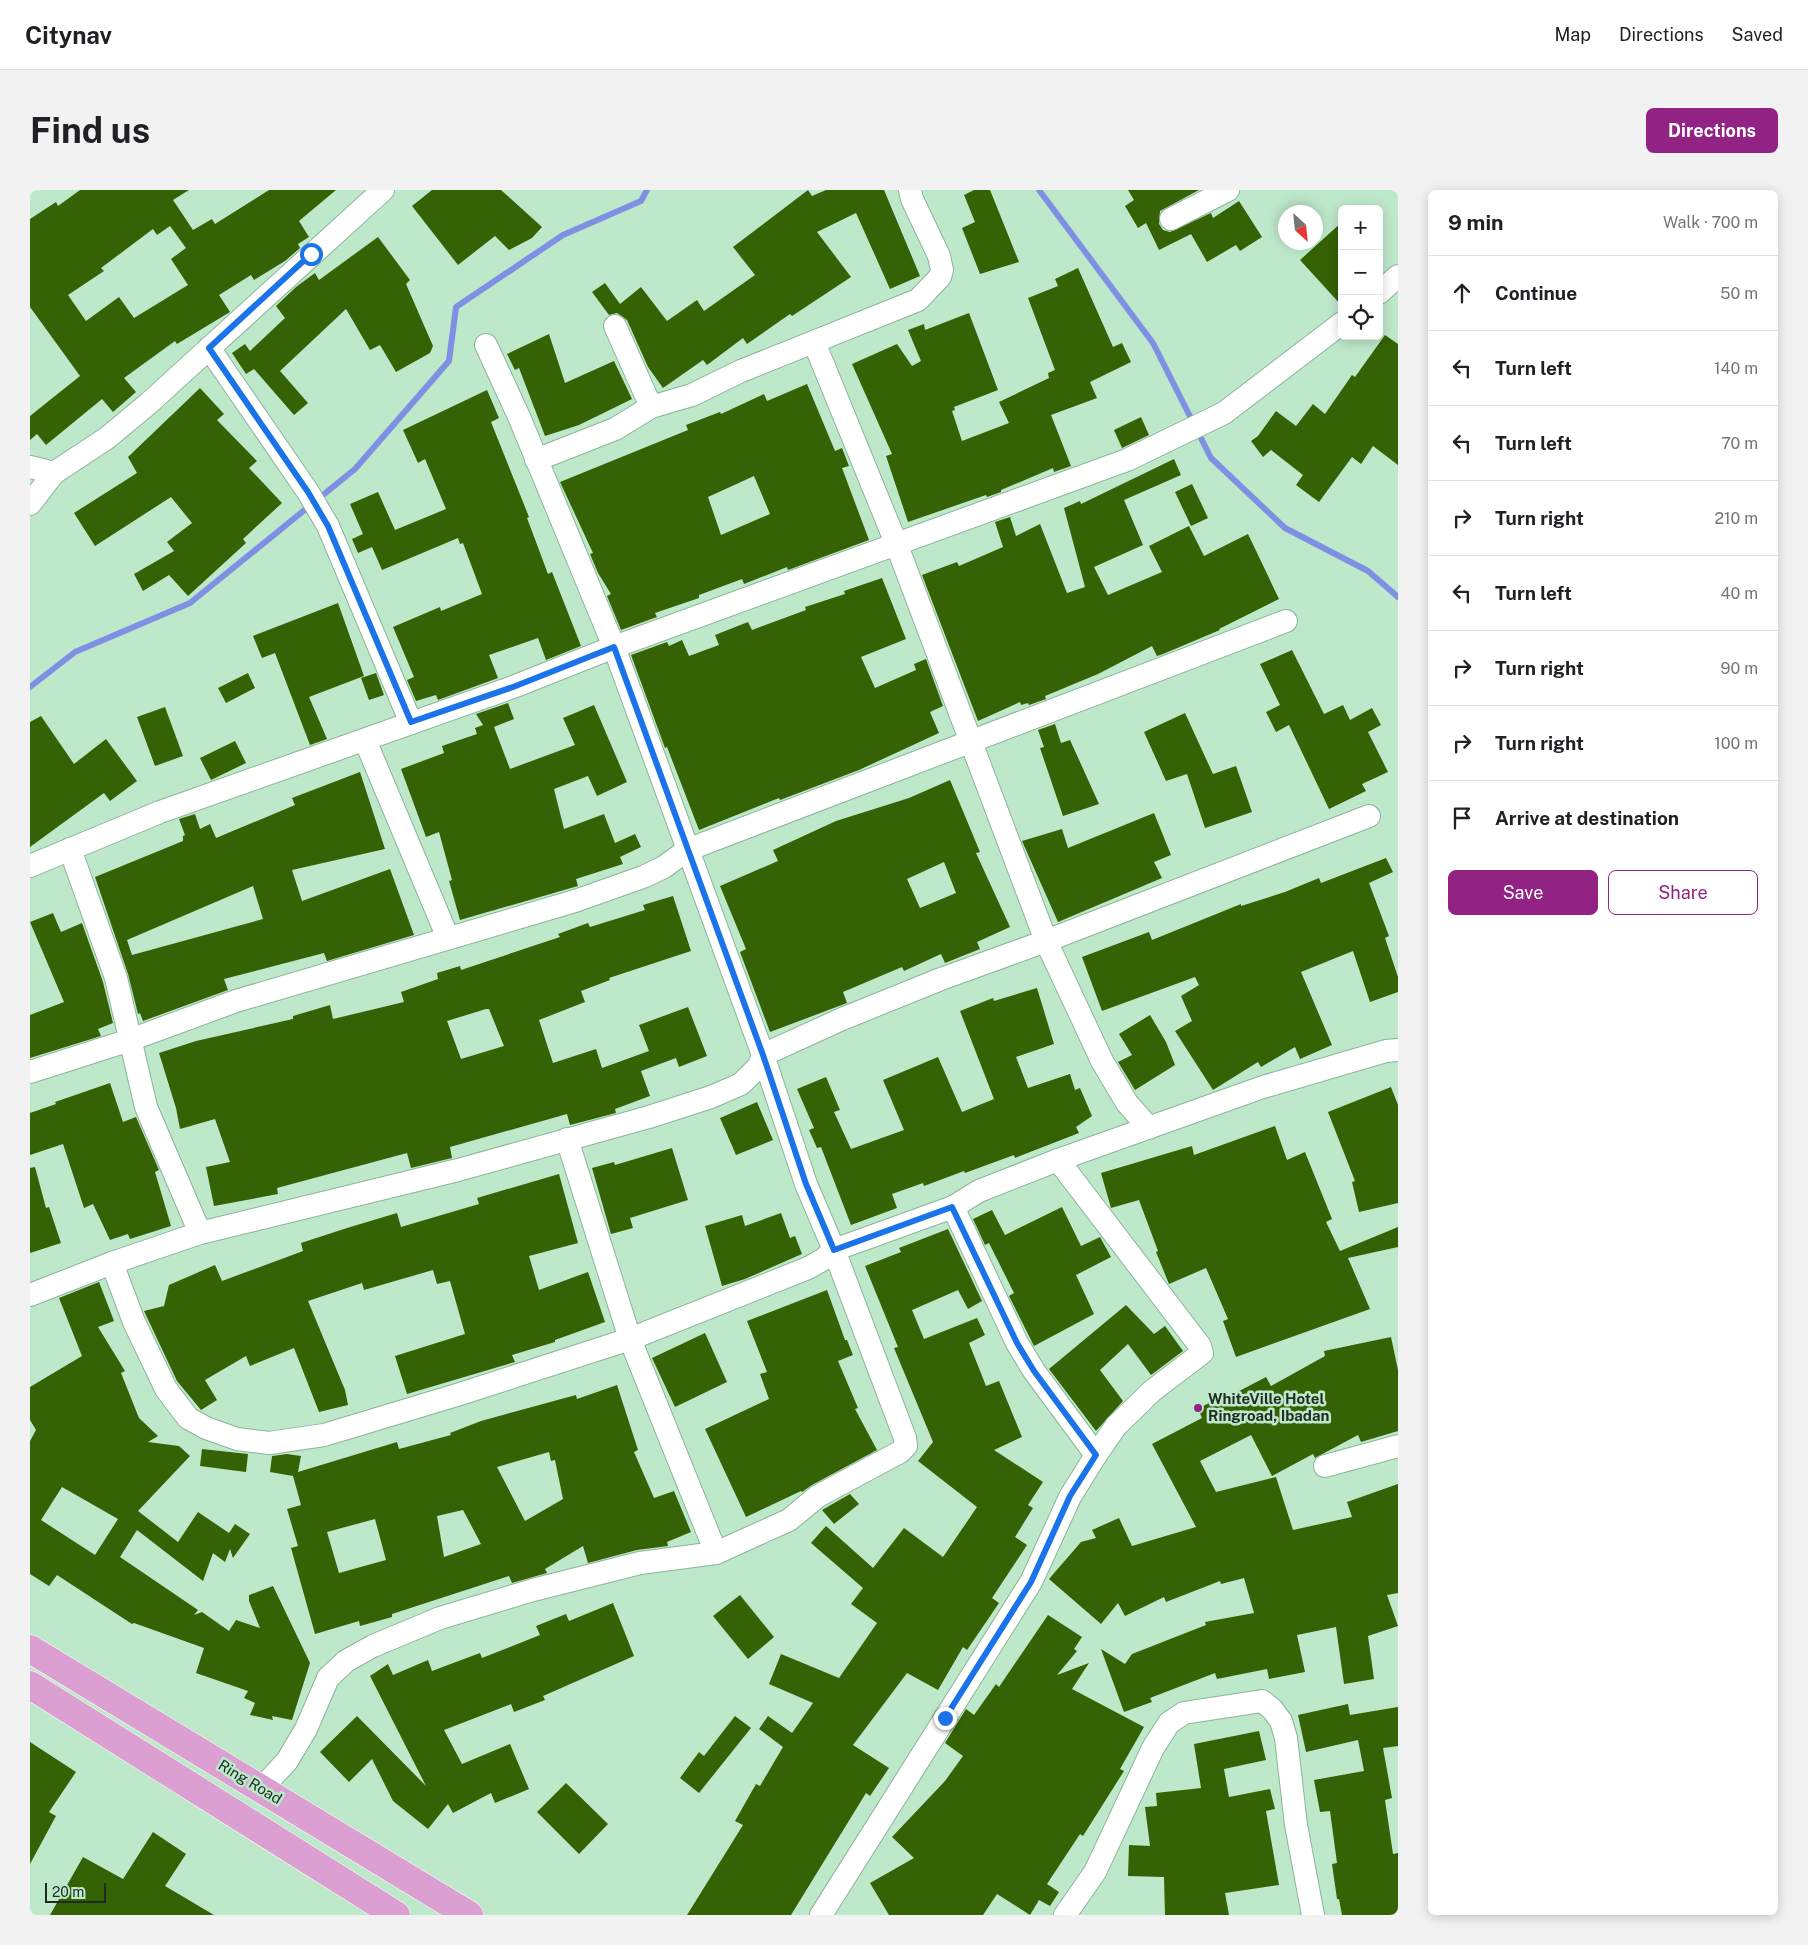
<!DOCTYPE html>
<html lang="en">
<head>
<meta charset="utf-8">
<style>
  :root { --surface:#fff; --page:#f2f2f2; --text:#202124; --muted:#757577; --line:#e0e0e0; --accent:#922384 }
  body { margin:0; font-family:"Public Sans",sans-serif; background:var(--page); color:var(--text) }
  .controls { position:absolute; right:15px; top:15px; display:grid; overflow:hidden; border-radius:8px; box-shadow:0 2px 12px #0003 }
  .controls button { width:45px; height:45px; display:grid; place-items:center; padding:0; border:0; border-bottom:1px solid var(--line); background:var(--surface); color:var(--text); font:25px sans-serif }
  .compass { position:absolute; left:1248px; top:15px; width:45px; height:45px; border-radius:50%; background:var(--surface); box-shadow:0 2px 12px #0003; rotate:153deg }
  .scale { position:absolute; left:15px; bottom:12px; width:61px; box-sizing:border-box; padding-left:5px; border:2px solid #1d2d22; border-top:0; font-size:14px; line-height:18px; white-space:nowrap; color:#1d2d22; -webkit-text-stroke:4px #bee8ca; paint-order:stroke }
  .stop { position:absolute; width:15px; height:15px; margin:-11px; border:4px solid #1a73e8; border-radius:50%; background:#fff }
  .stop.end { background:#1a73e8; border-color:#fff; box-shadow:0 1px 5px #0008 }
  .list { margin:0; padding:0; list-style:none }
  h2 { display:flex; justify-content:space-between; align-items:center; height:65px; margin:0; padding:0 20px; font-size:21px }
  h2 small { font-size:16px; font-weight:400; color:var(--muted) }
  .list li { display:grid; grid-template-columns:32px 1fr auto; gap:15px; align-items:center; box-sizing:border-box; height:75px; padding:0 20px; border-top:1px solid var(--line) }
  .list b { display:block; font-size:19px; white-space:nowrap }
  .list em { font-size:16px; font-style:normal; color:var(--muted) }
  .actions { display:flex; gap:10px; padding:15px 20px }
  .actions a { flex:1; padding:11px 0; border:1px solid var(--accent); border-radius:8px; text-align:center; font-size:18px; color:var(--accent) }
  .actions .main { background:var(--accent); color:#fff }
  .icon { flex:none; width:28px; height:28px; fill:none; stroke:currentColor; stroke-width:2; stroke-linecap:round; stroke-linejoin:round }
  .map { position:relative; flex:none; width:1368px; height:1725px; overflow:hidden; border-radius:8px }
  header { display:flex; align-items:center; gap:30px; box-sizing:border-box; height:70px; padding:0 25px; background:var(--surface); border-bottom:1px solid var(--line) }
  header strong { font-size:24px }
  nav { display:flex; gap:28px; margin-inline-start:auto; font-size:18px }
  .intro { display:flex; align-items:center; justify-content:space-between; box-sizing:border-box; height:120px; padding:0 30px }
  h1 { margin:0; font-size:35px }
  .button { padding:12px 22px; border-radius:8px; background:var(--accent); color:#fff; font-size:18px; font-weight:700 }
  main { display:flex; gap:30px; padding:0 30px }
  aside { flex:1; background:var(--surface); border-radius:8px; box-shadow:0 2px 12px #0003 }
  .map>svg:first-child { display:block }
</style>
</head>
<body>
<header>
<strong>Citynav</strong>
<nav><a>Map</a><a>Directions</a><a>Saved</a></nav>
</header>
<div class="intro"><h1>Find us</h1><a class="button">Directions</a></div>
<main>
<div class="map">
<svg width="1368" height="1725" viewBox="0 0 1368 1725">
  <rect width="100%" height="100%" fill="#bee8ca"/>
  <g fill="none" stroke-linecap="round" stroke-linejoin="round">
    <!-- stream -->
    <g stroke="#7f90e4" stroke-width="6">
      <polyline points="1009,0 1123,153 1181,268 1255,338 1338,381 1368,407"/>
      <polyline points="0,497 45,462 160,413 325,279 419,171 426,117 533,45 611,11 617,0"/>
    </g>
  </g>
  <!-- building -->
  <g fill="#346205" fill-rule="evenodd">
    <path d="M50,0H159L143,10L163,40L182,29L185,34L239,0H306L269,31L279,47L268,54L270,58L255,71L224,90L221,85L189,105L200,122L147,154L145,151L94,188L106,202L83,222L72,209L16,255L7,244L0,250V226L50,186L0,117V29L26,12L28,16ZM140,36L156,58L141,69L158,95L104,128L89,107L56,131L38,105L74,81L71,78L123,39L127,45Z"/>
    <polygon points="402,0 471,0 512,37 502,48 479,60 465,46 428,75 382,16"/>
    <polygon points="778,0 782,6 796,0 854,0 890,86 860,99 826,23 787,42 821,87 762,126 760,124 717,154 713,148 677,175 673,170 633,198 618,177 597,130 587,123 579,125 562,102 575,93 590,114 611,97 637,131 667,110 674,121 725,85 703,57"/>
    <polygon points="944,0 960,0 989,72 950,84 932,38 945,32 934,5"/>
    <polygon points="1098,0 1169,0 1130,21 1129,34 1133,40 1140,42 1181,23 1183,28 1209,11 1232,47 1210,61 1206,55 1177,72 1161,44 1129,60 1116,33 1108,38 1095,16 1104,10"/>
    <polygon points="1312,32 1312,116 1270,70"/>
    <polygon points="348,47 380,90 376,94 403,156 400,163 366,182 350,155 340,160 316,119 250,181 278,213 264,225 224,179 216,184 202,163 215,154 220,161 255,128 246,116 266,97 285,83 289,90"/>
    <polygon points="1048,78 1083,157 1092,153 1101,172 1060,192 1067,208 1021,225 1041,276 1024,282 1023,278 971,300 971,302 957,307 956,305 878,332 856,266 862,264 822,174 867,154 882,176 891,171 878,140 894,134 895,140 939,123 968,200 924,217 925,220 922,221 932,251 979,233 969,212 1019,188 1018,183 1025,180 998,108 1028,96 1025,89"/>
    <polygon points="519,144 535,193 584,171 602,209 549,235 515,246 489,178 485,180 477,164"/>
    <polygon points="1355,145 1368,154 1368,275 1343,256 1331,274 1322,267 1289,312 1266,295 1273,285 1241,260 1233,267 1221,251 1228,246 1246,221 1266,236 1283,214 1295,224 1322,185 1325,187"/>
    <path d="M777,194L805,261L812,258L819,276L812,278L839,350L758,380L757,377L714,394L712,389L669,405V408L625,423L627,427L591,440L577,406L581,404L568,383L560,364L563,363L530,292L658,240L656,235L690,222L691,224L734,204L737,211ZM724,286L740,324L691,345L678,307Z"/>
    <polygon points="170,198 194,224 187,230 227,271 219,278 252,313 213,349 216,353 158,406 139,385 113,401 104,384 144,361 137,352 162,333 141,307 65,356 44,323 107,283 98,267"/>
    <polygon points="457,200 469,228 461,232 499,327 497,328 518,384 522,382 551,456 516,470 508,448 459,465 468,488 408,510 406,505 386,511 377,490 384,487 363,437 410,417 411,421 452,404 433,353 430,354 428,348 352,380 342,357 328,363 322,349 333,344 320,314 348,302 365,340 416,319 395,269 388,273 373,240"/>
    <polygon points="1111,227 1119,245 1092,258 1084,240"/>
    <polygon points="1144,269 1151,285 1094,310 1113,355 1064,377 1078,405 1132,382 1119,356 1159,336 1174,366 1218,344 1249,409 1189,439 1190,440 1133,464 1127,466 1122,456 1068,484 1015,506 1016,509 999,515 998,513 991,515 990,512 948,531 892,385 927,372 929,376 973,357 965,332 980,327 986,346 1010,334 1037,403 1055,397 1034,318 1050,311 1051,314"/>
    <polygon points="1162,294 1178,328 1161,336 1145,302"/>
    <polygon points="852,388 876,449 831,467 845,498 886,480 884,474 896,469 913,516 900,522 909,543 829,580 750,610 749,608 669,640 637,557 635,558 601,465 637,452 639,456 652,450 659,466 689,455 685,445 718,432 722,440 776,420 775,417 815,404 814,401"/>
    <polygon points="308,413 334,486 279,507 297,549 280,555 245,463 232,468 223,446"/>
    <polygon points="1262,460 1294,524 1313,515 1320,530 1342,518 1351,535 1338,542 1358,582 1332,594 1336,601 1299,619 1259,535 1246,542 1236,522 1250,515 1230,474"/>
    <polygon points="218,483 225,498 196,513 188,498"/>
    <polygon points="346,483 354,505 339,510 331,488"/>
    <polygon points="478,513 484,529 464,537 480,579 545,555 533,528 564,515 597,592 567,606 558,586 524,599 534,639 574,624 585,653 605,644 611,657 590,667 593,674 546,689 548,696 430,730 419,691 422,690 409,642 396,647 371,579 414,563 412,556 447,544 445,538 453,535 446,524"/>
    <polygon points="135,517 153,566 125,576 107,527"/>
    <polygon points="1155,523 1183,584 1206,576 1222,622 1175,638 1157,584 1136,591 1114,542"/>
    <polygon points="11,526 44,574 76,549 107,591 80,611 74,603 0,657 0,532"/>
    <polygon points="1025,534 1031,553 1040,550 1069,614 1033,626 1010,558 1014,557 1008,540"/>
    <polygon points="205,551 216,573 181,590 170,568"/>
    <path d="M330,582L355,659L262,680L272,711L360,679L384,745L297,771L294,763L194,789L198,800L113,831L110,823L108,824L98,784L65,687L153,651V646L155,645L149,629L165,624L170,639L180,634L186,648L265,615L262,608ZM223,696L233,729L102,765L97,750Z"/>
    <path d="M920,590L950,662L946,663L980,737L947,752L950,759L915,773L911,764L874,781L872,777L813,802L817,813L740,842L710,762L716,759L690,696L748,671L743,660L806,631L879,608ZM914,672L926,703L890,718L877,689Z"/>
    <polygon points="1124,623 1141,665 1124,672 1132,688 1028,732 992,651 1032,639 1038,658"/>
    <polygon points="1356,668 1363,682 1339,693 1359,746 1355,748 1368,787 1368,802 1340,812 1323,761 1271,782 1302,855 1270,869 1265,857 1231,877 1228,872 1183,900 1145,841 1162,831 1151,806 1169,795 1165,787 1072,821 1052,767 1119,742 1122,750 1211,714 1211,716 1255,702 1289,688 1291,693"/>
    <path d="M643,706L661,761L579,788L580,790L551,801L555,812L509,830L523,873L566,859L572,878L619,861L609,835L658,817L677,866L649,877L646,868L611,881L620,906L585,919L586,923L540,935L537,924L420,957L422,968L381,978L377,963L247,998L248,1004L184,1016L176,977L200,972L185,929L150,939L146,918L129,863L166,851L263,829V826L300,815L303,829L374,812L371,802L408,789L407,783L430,776L431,780L530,747L528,744L558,733L560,737L615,720L613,715ZM456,819H459L474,856L431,869L417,831Z"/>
    <polygon points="23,723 31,742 52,733 73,792 83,833 68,839 71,846 0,868 0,825 34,812 0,732"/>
    <polygon points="1007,798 1024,854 986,867 998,898 1040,884 1045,900 1050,898 1062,926 1046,937 1049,943 985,968 984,965 935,983 934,981 894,996 893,993 862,1004 867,1018 821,1035 791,957 787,958 779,940 784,938 767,899 796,887 810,920 804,922 821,959 874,940 853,890 908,867 932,922 964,909 930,821 963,808 964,811"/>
    <polygon points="1120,825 1136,852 1145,875 1105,900 1088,872 1102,865 1089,844"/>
    <polygon points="80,893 93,932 106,927 129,980 125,982 141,1036 100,1049 98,1044 80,1050 63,1014 54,1018 33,954 0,965 0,923 26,914 25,912"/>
    <polygon points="1361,897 1368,915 1368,1013 1329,1022 1322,992 1325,991 1298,922"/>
    <polygon points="727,912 743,950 706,965 690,928"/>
    <polygon points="1245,936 1257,970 1275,962 1302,1029 1296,1032 1310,1061 1368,1037 1368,1057 1318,1068 1340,1119 1206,1167 1193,1131 1198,1129 1176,1078 1139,1094 1126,1062 1128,1061 1109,1010 1081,1018 1071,983 1162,956 1164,965"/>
    <polygon points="642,958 658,1010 600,1028 603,1038 581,1044 562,978 584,972 585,975"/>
    <polygon points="5,977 16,1018 19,1017 31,1053 0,1063 0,978"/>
    <polygon points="529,984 548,1053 499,1066 509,1100 558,1082 575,1132 525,1150 525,1152 482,1165 485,1172 377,1204 365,1166 435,1144 420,1091 407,1094 403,1080 334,1100 332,1093 278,1111 315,1200 318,1215 289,1222 264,1158 220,1176 216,1166 175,1190 187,1210 171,1220 147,1191 114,1121 134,1116 139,1095 185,1075 192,1091 273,1061 271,1053 317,1038 367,1023 371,1037 449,1014 447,1008"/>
    <polygon points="1032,1017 1051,1056 1070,1047 1081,1067 1046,1085 1064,1124 1004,1156 979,1106 984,1103 959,1053 955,1055 943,1029 962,1020 975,1045"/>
    <polygon points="751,1023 760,1048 765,1046 772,1064 715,1089 692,1096 675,1036 712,1025 715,1036"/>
    <polygon points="918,1039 952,1111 938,1119 928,1100 882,1120 894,1149 947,1128 955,1145 939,1153 956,1196 969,1191 992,1247 964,1260 1013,1292 998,1315 1003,1318 985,1347 997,1355 962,1408 969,1413 937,1460 933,1457 908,1500 877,1483 823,1555 859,1578 840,1606 836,1603 761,1725 657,1725 713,1635 705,1631 726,1594 730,1596 753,1557 729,1539 738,1526 762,1543 783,1513 739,1494 751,1464 809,1488 847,1433 821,1414 833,1398 781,1353 796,1336 843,1378 874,1338 913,1367 947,1317 888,1271 903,1252 864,1158 868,1157 835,1076 871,1062 869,1058"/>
    <path d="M69,1092L84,1131L68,1137L95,1181L91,1183L109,1228L128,1246L118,1252L149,1256L160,1266L108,1321L148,1352L168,1322L199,1343L205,1334L220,1344L203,1368L200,1359L195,1372L183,1363L173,1391L107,1340L90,1367L168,1420L164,1425L172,1422L199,1441L206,1430L230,1438L219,1411V1405L243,1396L280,1473L262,1530L242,1526L243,1530L220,1525L225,1513L214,1508L218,1501L166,1483L174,1458L104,1433L102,1434L27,1385L19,1396L0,1384V1251L6,1240L0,1230V1197L52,1166L29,1108ZM32,1297L88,1329L65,1365L11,1330Z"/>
    <polygon points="797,1100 815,1150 817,1150 823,1165 808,1171 828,1218 825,1219 847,1260 782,1295 772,1302 771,1301 716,1327 675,1239 739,1209 730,1184 737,1182 717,1131"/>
    <polygon points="1096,1115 1124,1144 1135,1136 1153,1161 1121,1185 1098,1154 1070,1180 1093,1211 1066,1241 1019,1179"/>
    <polygon points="675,1143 697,1192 645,1217 622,1168"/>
    <polygon points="1361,1147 1368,1180 1368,1241 1331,1252 1328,1245 1285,1268 1283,1264 1242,1286 1221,1245 1170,1271 1186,1302 1246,1287 1263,1340 1322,1327 1317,1312 1368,1294 1368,1403 1357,1405 1368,1436 1338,1446 1344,1489 1314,1494 1306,1437 1267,1445 1275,1482 1239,1489 1237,1479 1187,1489 1185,1483 1120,1508 1122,1512 1094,1522 1071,1459 1095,1474 1102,1464 1176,1435 1175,1432 1224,1423 1214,1388 1191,1394 1190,1391 1136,1412 1134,1407 1095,1426 1088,1413 1071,1434 1019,1389 1051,1352 1066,1348 1062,1340 1089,1328 1102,1356 1166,1337 1122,1254 1172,1228 1168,1219 1188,1208 1190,1211 1236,1187 1241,1196 1295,1166 1294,1161"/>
    <path d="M587,1195L608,1260L604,1262L624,1308L644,1301L661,1342L637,1352L638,1356L607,1360L558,1373L553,1356L515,1379L517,1383L482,1393L479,1386L362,1424V1427L330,1436L329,1431L285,1444L261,1358L268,1356L257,1319L271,1315L263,1286L240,1282L242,1266L257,1264L271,1266L268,1282L367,1252L369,1259L421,1245L420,1243L451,1231L546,1205L547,1209ZM519,1262L521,1271L525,1270L533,1309L495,1331L467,1277ZM433,1320L451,1354L414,1367L407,1326ZM345,1329L356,1370L309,1383L297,1342Z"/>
    <polygon points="172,1259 218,1264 216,1282 170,1276"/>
    <polygon points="820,1304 829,1314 804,1334 792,1320"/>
    <polygon points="710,1405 744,1447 718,1469 683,1426"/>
    <polygon points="583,1413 604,1466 513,1506 515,1510 484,1522 481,1514 414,1540 432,1574 480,1554 499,1599 465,1613 461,1603 423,1623 418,1614 398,1639 363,1611 342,1569 319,1592 290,1562 327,1526 396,1596 340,1486 358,1474 363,1485 398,1470 402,1481 450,1463 452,1468 510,1445 506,1436 536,1424 539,1431"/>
    <polygon points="1018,1425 1052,1447 1044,1459 1047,1461 1027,1485 1059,1473 1042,1499 1114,1537 1090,1579 1094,1581 1053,1646 1050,1644 1017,1694 1029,1702 1020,1716 1009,1710 1000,1725 967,1704 953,1725 859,1725 840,1693 884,1668 862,1647 915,1591 933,1566 915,1553 936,1519 944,1525 966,1494 969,1497"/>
    <polygon points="1318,1514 1320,1525 1368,1517 1368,1556 1353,1558 1362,1608 1355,1610 1363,1664 1368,1663 1368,1725 1312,1725 1309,1709 1307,1709 1302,1674 1307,1673 1300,1621 1290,1622 1284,1590 1334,1581 1328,1550 1276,1562 1268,1525"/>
    <polygon points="705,1526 721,1538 669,1603 650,1588 669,1562 674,1566"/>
    <polygon points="1229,1541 1236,1570 1194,1579 1199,1607 1240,1599 1245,1619 1236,1621 1249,1695 1195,1703 1199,1725 1135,1725 1134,1687 1098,1686 1099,1655 1120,1656 1115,1617 1127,1616 1126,1603 1171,1598 1164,1554"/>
    <polygon points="0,1552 46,1582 19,1622 26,1626 0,1674"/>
    <polygon points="536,1593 578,1634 549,1664 507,1622"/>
    <polygon points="123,1642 156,1664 135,1696 184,1725 20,1725 53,1667 93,1689"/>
  </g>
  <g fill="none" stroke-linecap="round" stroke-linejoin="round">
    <!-- minor casing -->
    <g stroke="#8cb498" stroke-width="24">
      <g id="minor">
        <polyline points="1141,29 1198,0"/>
        <polyline points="1349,103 1368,86"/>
        <polyline points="585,136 621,217"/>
        <polyline points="784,152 866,353 1016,751 1072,871 1097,913 1119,938"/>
        <polyline points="179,158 278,302 298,336 381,533"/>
        <polyline points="506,270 585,239 621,217 662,205 711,181 888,110 910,87 912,80 909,66 882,9 880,0"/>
        <polyline points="0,277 24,283"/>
        <polyline points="0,314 24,283 77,248 118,214 353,0"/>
        <polyline points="335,550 418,748"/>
        <polyline points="40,659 86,788 116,917 170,1043"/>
        <polyline points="0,676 130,622 483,497 584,457 1097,270 1194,223 1312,133"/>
        <polyline points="0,882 100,850 206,811 545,711 613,687 634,677 657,660 1256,431"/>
        <polyline points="537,949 600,1149 686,1363"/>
        <polyline points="923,1017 987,1153 1004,1181 1066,1265"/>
        <polyline points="82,1073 104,1132 136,1199 158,1228 176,1238 207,1249 239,1253 294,1245 430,1204 600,1149 778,1078 794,1069 804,1060 923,1017 949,1001 1028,970 1233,897 1356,861 1368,860"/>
        <polyline points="0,1105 82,1073 170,1043 428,980 619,927 681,907 711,894 729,876 733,865 812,829 911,789 1016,751 1339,626"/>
        <polyline points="1295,1276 1368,1256"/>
        <polyline points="231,1599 257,1571 276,1539 298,1488 316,1471 343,1456 410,1428 503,1400 610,1373 686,1363 759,1330 788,1306 870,1262 876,1256 875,1248 804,1060 776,994 733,865 584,457 490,229 456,155"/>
        <polyline points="791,1725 1001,1392 1040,1307 1066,1265 1086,1236 1122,1201 1172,1163 1170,1156 1028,970"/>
        <polyline points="1035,1725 1065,1682 1123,1558 1139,1533 1154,1523 1232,1511 1242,1519 1251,1531 1256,1548 1266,1635 1283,1725"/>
      </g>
    </g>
    <!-- primary casing -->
    <g stroke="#fff" stroke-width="29">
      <g id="primary">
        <polyline points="0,1459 439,1725"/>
        <polyline points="0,1495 366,1725"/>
      </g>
    </g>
    <!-- minor -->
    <use href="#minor" stroke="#fff" stroke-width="22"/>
    <!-- primary -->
    <use href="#primary" stroke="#dc9fd2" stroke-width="28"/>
  </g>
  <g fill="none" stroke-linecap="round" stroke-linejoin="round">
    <!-- route -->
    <polyline stroke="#1a73e8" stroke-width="6" points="281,64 179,158 278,302 298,336 381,532 483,497 584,457 733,865 776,994 804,1060 922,1017 987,1153 1004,1181 1066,1265 1040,1306 1001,1392 915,1528"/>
  </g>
  <!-- markers -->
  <circle fill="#922384" stroke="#bee8ca" stroke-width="2" cx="1168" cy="1218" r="5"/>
  <g text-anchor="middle" stroke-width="5" stroke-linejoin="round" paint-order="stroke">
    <!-- poi labels -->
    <g font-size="15" font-weight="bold" fill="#1d2d22" stroke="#bee8ca" text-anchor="start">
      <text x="1178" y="1214">WhiteVille Hotel<tspan x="1178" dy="17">Ringroad, Ibadan</tspan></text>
    </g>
    <!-- street labels -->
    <g font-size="15" fill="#1d2d22" stroke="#bee8ca">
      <text transform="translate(220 1592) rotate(31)" y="5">Ring Road</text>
    </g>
  </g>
</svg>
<div class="controls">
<button>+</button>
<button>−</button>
<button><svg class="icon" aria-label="locate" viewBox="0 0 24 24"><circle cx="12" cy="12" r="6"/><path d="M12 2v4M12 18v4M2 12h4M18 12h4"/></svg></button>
</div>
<svg class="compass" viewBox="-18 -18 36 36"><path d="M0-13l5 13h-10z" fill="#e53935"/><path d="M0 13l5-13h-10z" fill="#757577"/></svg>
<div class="scale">20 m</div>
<div class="stop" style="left:281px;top:64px"></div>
<div class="stop end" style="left:915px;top:1528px"></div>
</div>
<aside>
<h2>9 min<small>Walk · 700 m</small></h2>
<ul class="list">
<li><svg class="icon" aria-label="ahead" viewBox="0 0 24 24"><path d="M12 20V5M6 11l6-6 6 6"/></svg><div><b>Continue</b></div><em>50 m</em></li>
<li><svg class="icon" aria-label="left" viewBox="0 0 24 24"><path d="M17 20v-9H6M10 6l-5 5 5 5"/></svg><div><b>Turn left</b></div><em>140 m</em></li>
<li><svg class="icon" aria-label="left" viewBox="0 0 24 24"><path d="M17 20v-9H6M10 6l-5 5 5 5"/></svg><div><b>Turn left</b></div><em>70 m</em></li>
<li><svg class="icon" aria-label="right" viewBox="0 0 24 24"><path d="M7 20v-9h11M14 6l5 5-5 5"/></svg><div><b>Turn right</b></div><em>210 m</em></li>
<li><svg class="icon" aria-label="left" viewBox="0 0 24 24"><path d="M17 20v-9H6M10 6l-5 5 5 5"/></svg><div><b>Turn left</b></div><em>40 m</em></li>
<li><svg class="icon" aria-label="right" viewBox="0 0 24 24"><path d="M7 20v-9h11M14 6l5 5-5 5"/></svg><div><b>Turn right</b></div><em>90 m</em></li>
<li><svg class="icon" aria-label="right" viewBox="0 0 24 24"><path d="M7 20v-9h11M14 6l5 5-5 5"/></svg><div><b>Turn right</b></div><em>100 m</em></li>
<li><svg class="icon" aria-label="arrive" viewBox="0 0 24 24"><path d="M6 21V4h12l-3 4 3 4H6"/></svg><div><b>Arrive at destination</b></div></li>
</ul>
<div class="actions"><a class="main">Save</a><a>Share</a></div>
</aside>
</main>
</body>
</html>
